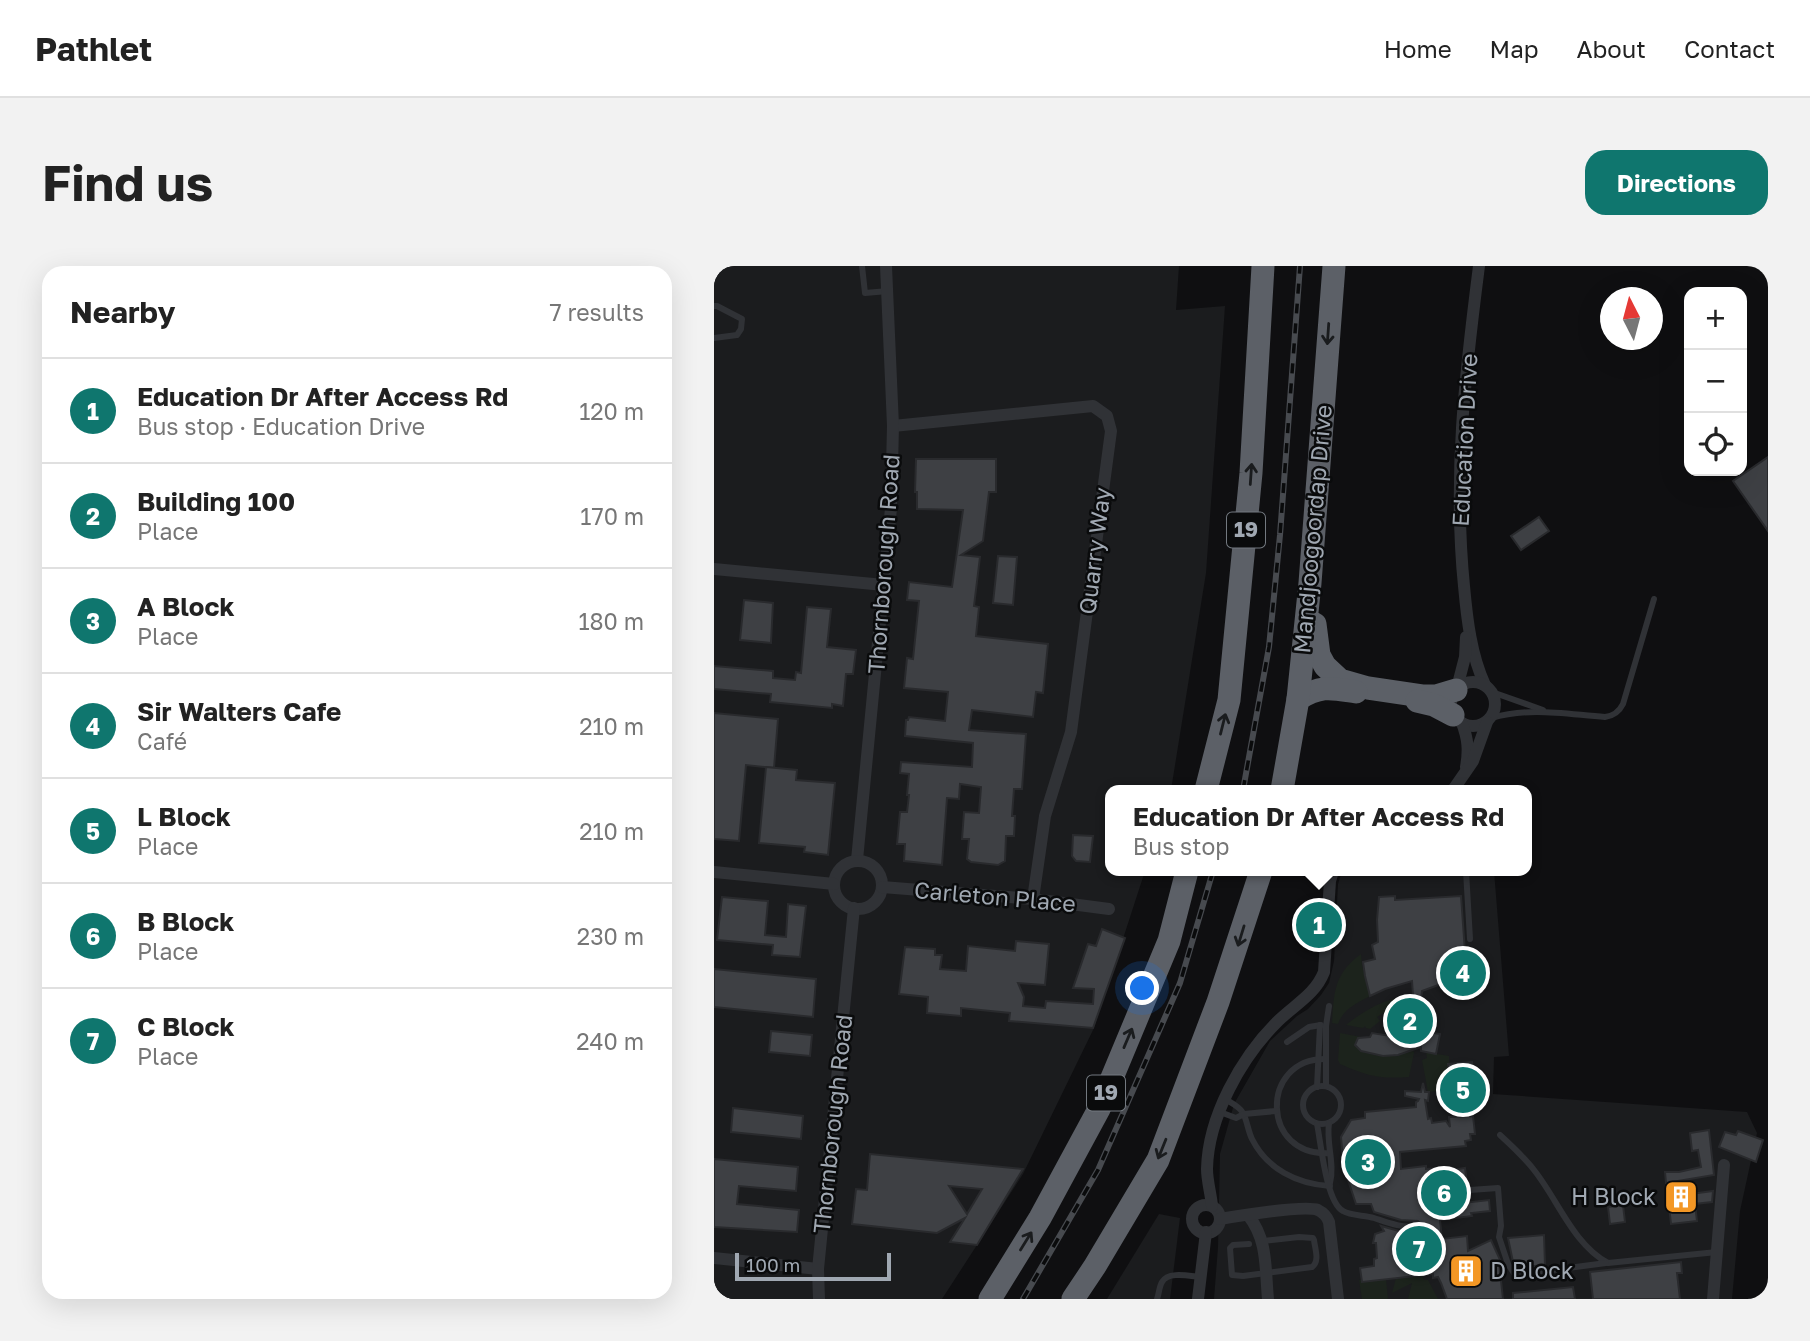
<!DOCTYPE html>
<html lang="en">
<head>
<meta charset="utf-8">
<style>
  :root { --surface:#fff; --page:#f2f2f2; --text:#222; --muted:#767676; --line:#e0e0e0; --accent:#0f766e }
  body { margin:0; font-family:"Golos Text",sans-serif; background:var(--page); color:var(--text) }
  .controls { position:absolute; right:21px; top:21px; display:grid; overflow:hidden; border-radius:14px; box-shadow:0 7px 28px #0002 }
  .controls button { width:63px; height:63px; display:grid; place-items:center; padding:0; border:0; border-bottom:2px solid var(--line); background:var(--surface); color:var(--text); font:35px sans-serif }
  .compass { position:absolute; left:886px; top:21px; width:63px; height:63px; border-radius:50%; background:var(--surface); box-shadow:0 7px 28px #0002; rotate:354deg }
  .scale { position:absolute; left:21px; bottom:18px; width:156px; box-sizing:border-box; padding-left:7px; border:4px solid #a0a8b2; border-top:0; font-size:19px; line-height:24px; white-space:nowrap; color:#a0a8b2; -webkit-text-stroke:5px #0a0b0c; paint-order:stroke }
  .you { position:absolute; left:429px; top:723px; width:24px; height:24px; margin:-18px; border:5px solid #fff; border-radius:50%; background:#1a73e8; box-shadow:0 0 0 10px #1a73e833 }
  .badge { display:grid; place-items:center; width:46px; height:46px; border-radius:50%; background:var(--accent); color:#fff; font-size:23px; font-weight:700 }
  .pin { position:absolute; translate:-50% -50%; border:4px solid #fff; box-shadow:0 2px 7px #0006 }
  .popup { position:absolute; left:391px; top:519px; width:427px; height:91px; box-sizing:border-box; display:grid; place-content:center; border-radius:14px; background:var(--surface); filter:drop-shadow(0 2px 5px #0005); font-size:23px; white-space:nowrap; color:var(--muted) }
  .popup b { font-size:26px; color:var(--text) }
  .popup::after { content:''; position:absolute; left:50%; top:100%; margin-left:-14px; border:14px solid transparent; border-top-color:var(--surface) }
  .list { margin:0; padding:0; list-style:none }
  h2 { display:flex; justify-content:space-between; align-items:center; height:91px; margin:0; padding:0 28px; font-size:30px }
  h2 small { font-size:23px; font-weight:400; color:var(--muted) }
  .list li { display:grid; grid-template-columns:46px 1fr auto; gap:21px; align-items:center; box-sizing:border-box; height:105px; padding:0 28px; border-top:2px solid var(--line) }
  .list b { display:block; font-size:26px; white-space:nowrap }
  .list p { margin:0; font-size:23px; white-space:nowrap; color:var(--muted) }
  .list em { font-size:23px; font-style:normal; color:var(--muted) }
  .icon { flex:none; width:38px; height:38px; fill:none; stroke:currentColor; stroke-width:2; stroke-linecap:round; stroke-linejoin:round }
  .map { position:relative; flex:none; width:1054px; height:1033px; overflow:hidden; border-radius:21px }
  header { display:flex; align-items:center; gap:42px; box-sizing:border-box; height:98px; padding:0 35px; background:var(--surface); border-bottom:2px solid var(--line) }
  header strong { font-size:33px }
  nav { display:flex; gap:38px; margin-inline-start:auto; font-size:24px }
  .intro { display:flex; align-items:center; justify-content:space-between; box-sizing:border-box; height:168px; padding:0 42px }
  h1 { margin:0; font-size:49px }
  .button { padding:18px 32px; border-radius:21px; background:var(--accent); color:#fff; font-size:24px; font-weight:700 }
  main { display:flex; gap:42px; padding:0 42px }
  aside { flex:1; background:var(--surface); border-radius:21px; box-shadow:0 7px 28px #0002 }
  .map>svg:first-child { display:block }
</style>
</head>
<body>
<header>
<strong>Pathlet</strong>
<nav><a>Home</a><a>Map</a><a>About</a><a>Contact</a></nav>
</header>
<div class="intro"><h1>Find us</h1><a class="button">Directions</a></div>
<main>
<aside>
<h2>Nearby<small>7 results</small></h2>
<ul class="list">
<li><span class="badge">1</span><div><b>Education Dr After Access Rd</b><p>Bus stop · Education Drive</p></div><em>120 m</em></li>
<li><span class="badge">2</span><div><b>Building 100</b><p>Place</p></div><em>170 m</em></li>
<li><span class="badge">3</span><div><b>A Block</b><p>Place</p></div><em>180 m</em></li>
<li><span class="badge">4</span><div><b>Sir Walters Cafe</b><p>Café</p></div><em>210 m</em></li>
<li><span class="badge">5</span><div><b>L Block</b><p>Place</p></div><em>210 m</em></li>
<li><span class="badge">6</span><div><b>B Block</b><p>Place</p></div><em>230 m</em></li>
<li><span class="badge">7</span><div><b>C Block</b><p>Place</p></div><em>240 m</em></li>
</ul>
</aside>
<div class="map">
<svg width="1054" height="1033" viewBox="0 0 1054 1033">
  <rect width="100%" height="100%" fill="#0f0f11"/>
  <!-- built -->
  <g fill="#1b1c1e">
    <polygon points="0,0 465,0 462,44 511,40 492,307 457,524 397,524 397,605 431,605 380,762 309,908 228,1033 0,1033"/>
    <polygon points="628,605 780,605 795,790 780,791 779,828 1033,846 1043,867 1026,945 1018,1033 500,1033 504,981 506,888 520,838 556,775 583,750 594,743 607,729 615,717 620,695 624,618"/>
    <polygon points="445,948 466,952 456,1033 393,1033"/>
  </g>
  <!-- green -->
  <g fill="#1c231c">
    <path d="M647,688L648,699L656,730C643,737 629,743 624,758L618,757C620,726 620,708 647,688Z"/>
    <path d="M699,729L700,738C686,740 675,743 663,751L666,755L656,763L652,762L651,760L649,762L632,759C653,742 673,732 699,729Z"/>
    <path d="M626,767L647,771L642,775C644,795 684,790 699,784L700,787L695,811C664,813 654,810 626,798L624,794Z"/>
    <polygon points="712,786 735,790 735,809 731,810 733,824 714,826 708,794 713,792"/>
    <polygon points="708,1010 710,1014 714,1014 724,1033 694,1033 698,1017 678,1027 682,1012"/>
    <polygon points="672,1013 674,1033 648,1033 645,1014"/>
  </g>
  <!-- building -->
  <g fill="#3e4044" stroke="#292a2d" stroke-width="2" fill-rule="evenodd">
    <polygon points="1054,191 1054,265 1019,215"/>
    <polygon points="202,193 282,193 282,226 275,226 269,275 247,289 266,291 260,340 265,341 262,370 334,378 329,427 322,426 319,451 258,444 255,464 312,468 308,523 300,523 298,550 301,550 300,570 292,570 291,595 284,599 257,596 253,593 255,573 248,573 250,546 265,547 267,521 246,518 245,533 233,532 228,599 190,595 191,578 183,578 186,546 193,546 195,529 193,529 195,508 186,507 187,496 258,501 259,477 191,470 192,454 194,454 195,451 231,455 234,426 190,422 193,392 199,393 205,335 193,334 195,316 238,321 249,244 203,243 203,226 201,226"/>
    <polygon points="825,251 835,265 807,284 797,270"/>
    <polygon points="284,290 303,291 299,339 279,337"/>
    <polygon points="30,334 59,337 57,377 26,374"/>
    <polygon points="93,341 117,343 113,381 142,384 139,408 132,408 129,440 118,438 118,442 56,436 57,428 0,423 0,400 59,405 59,412 81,414 82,406 87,407"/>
    <polygon points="0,447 64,453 60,502 32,499 25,575 0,573"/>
    <polygon points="52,501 83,504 82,514 121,517 114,589 90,586 91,581 45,577"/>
    <polygon points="359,569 379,570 376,596 362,595 358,590"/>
    <polygon points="681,630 681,634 747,630 753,714 727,718 708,725 706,745 716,746 713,766 726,768 722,788 707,785 707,781 684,789 669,790 647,785 641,779 644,772 656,771 658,767 683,771 675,750 686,745 700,744 698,715 671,723 656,730 651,710 649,696 661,693 658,679 664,676 663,654 665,631"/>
    <polygon points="8,631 54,635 51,669 72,671 74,638 92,640 86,691 58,689 59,679 3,674"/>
    <polygon points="388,663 411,672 379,762 295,755 296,747 247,742 247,750 213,747 214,731 185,728 191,681 221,683 221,689 228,689 226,703 252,705 254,680 301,685 302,675 335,678 331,719 304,717 310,731 309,740 331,742 332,735 379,738 380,723 359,722 374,678 382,680"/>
    <polygon points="0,703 102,713 99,751 0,741"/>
    <polygon points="57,765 98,769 96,790 55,786"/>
    <polygon points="758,796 760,807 766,806 767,824 763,824 765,845 734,838 731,809 735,809 734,798"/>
    <polygon points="709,817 711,826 715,826 714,835 711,834 714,853 717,852 718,857 732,855 736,861 735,851 759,850 761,868 756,868 757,874 751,875 752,880 686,886 687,903 712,900 712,903 737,901 738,904 751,902 753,916 739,918 741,938 775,934 776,945 757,947 758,950 726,954 728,973 753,970 754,985 777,974 787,996 785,996 789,1033 733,1033 727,1017 724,1011 719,1012 719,1008 648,1016 646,1002 660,1000 660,993 663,992 662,977 659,977 661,968 670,965 667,960 685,965 696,966 705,965 708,959 704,955 687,954 660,946 657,938 642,938 632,908 630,908 627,871 637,854 651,852 651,846 702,841 702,836 704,835 705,833 691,830 691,825 707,826"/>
    <polygon points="19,842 89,850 87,873 17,866"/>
    <polygon points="995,864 1000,909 952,917 951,906 965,906 987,901 984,884 978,885 976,867"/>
    <polygon points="1024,865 1049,874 1042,896 1005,881 1011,866 1022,869"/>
    <path d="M156,888L309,903L263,979L236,976L251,952L223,967L138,958L142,923L153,924ZM235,920L268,923L253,948Z"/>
    <polygon points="0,893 84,901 82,925 25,920 23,938 85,944 83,966 0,961"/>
    <polygon points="999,925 998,936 981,938 983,955 957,958 954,931"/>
    <polygon points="909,939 911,956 896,958 894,941"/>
    <polygon points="830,969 831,999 811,1001 810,995 799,996 794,972"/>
    <polygon points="967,996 968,1007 963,1007 966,1033 879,1033 876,1006"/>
    <polygon points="859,1021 861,1033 799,1033 799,1027"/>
  </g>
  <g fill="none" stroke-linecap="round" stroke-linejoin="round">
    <!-- lane -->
    <g stroke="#303236" stroke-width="6">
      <polyline points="148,0 151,27 174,25"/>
      <polyline points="0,40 3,40 28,53 27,63 23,69 0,72"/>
      <polyline points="778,426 829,444"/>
      <path d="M777,452C817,441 850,448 891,451C900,450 905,446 909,438L940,333"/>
      <polyline points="752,605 756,673"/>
      <polyline points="573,776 595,761 607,759"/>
      <path d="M611,793C545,793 547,892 616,887"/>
      <circle cx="608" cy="839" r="19"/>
      <polyline points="612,820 612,760 615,740"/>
      <polyline points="603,821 606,759"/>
      <path d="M511,833C517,837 525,840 529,847C533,854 534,865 538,873C553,903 583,918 616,920"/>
      <polyline points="506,846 522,852 530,848 562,845"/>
      <path d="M615,857C612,878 621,897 616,917"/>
      <path d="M603,858C607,877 612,936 629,945C637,950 651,949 660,952C675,957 687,962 702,960"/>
      <path d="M786,869C798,880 810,891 820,904C844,934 859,978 894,997L1003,986"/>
      <polyline points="756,924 784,922 787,960 785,971 794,998 801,1009 892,997"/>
      <path d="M535,978L519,979L516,982L518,1009L529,1010L598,1001C606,995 601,983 600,974L599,972L585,971L549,975"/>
      <path d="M443,1033C445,1028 445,1021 448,1016C454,1005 475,1010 486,1011"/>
    </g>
    <!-- street -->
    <g stroke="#303236" stroke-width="12">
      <path d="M765,0C751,109 739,210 750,320C753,353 757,389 771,419"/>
      <polyline points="179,160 379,140 393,150 397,165 357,466 331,550 319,633"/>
      <polyline points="0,303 170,319"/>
      <circle cx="759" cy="438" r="22"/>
      <polyline points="743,422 751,391 752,371"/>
      <path d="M748,457C754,473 755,484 752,501"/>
      <polyline points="739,524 759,495 773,456"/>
      <polyline points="143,594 177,242 179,160 172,0"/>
      <circle cx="144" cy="619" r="24"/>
      <polyline points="0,606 120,618"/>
      <polyline points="168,621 319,633 395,643"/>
      <circle cx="492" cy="953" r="14"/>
      <path d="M498,940C497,928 493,915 493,903C494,851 527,792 563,756C580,739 601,729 610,706L616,615L619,605"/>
      <path d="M534,949C554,974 551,1002 554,1033"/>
      <path d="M506,953C524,950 590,939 604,944C610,947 613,950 615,956L624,1033"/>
      <polyline points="0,992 104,1003"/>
      <polyline points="105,1033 104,1003 140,642"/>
      <polyline points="484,1033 492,966"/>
      <polyline points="999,1033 1010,899"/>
    </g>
    <!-- highway -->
    <g stroke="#5c6067" stroke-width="23">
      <polyline points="601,358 605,389 611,400 626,414 654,422 708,430 722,430 742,424"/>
      <path d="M584,433C608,419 616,422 642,426"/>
      <polyline points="703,435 720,439 739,449"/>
      <polyline points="492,524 515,434 537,207 549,0"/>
      <polyline points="568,524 584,433 596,317 620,0"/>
      <polyline points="276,1033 326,952 385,843 455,675 473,605"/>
      <polyline points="359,1033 381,1000 444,894 504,736 547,605"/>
    </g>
    <!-- rail casing -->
    <g stroke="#474a4f" stroke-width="6">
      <g id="rail">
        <polyline points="529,524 555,381 566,269 586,0"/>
        <polyline points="309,1033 384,904 466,717 499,605"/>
      </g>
    </g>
    <!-- rail -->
    <use href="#rail" stroke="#0a0b0c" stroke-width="3.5" stroke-dasharray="10" stroke-linecap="butt"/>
  </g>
  <!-- one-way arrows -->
  <defs><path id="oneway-shaft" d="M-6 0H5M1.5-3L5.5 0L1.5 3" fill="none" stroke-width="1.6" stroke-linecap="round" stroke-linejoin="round" transform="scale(1.75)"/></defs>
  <g stroke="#1a1c1e">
    <use href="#oneway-shaft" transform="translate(614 68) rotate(94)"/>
    <use href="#oneway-shaft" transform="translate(537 208) rotate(-86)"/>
    <use href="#oneway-shaft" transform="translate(509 458) rotate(-76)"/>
    <use href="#oneway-shaft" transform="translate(527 670) rotate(107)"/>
    <use href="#oneway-shaft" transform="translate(414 772) rotate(-67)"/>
    <use href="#oneway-shaft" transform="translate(448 883) rotate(112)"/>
    <use href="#oneway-shaft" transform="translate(312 975) rotate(-58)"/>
  </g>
  <!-- icons -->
  <defs>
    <g id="building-square" transform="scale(1.75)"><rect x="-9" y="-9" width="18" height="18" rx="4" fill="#f39725" stroke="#0a0b0c"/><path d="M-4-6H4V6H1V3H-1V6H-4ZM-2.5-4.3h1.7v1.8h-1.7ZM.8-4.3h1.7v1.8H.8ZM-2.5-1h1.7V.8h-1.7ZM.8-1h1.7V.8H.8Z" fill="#fff"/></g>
  </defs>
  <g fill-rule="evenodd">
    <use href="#building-square" x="967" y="931"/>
    <use href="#building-square" x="752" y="1005"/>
  </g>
  <g text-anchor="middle" stroke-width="5" stroke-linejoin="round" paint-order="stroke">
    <!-- shield labels -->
    <g fill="#0a0b0c" stroke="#737980" stroke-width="2">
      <rect x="513" y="246.5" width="38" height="35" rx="5"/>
      <rect x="373" y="809.5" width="38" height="35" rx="5"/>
    </g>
    <g font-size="21" font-weight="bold" fill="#a0a8b2">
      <text x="532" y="271">19</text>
      <text x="392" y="834">19</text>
    </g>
    <!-- street labels -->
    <g font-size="23" fill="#a0a8b2" stroke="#0a0b0c">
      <text transform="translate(751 174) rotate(-87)" y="8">Education Drive</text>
      <text transform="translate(599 263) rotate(-85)" y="8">Mandjoogoordap Drive</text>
      <text transform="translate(381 285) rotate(-83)" y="8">Quarry Way</text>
      <text transform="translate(170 298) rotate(-86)" y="8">Thornborough Road</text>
      <text transform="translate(281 631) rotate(5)" y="8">Carleton Place</text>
      <text transform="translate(119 858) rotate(-84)" y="8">Thornborough Road</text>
    </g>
    <!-- poi labels -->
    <g font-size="23" fill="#a0a8b2" stroke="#0a0b0c" text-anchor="end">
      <text x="942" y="939">H Block</text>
      <text x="776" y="1013" text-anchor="start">D Block</text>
    </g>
  </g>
</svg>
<div class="controls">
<button>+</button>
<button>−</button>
<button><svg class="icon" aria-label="locate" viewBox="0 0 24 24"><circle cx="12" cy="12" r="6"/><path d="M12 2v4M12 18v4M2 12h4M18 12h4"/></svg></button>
</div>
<svg class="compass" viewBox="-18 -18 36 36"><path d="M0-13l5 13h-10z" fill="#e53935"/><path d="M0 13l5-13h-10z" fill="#767676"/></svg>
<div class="scale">100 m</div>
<div class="you"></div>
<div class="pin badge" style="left:605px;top:659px">1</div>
<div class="popup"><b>Education Dr After Access Rd</b>Bus stop</div>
<div class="pin badge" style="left:696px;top:755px">2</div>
<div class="pin badge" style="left:654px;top:896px">3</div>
<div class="pin badge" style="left:749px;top:707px">4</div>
<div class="pin badge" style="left:749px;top:824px">5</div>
<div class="pin badge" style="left:730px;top:927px">6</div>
<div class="pin badge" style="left:705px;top:983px">7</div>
</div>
</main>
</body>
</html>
